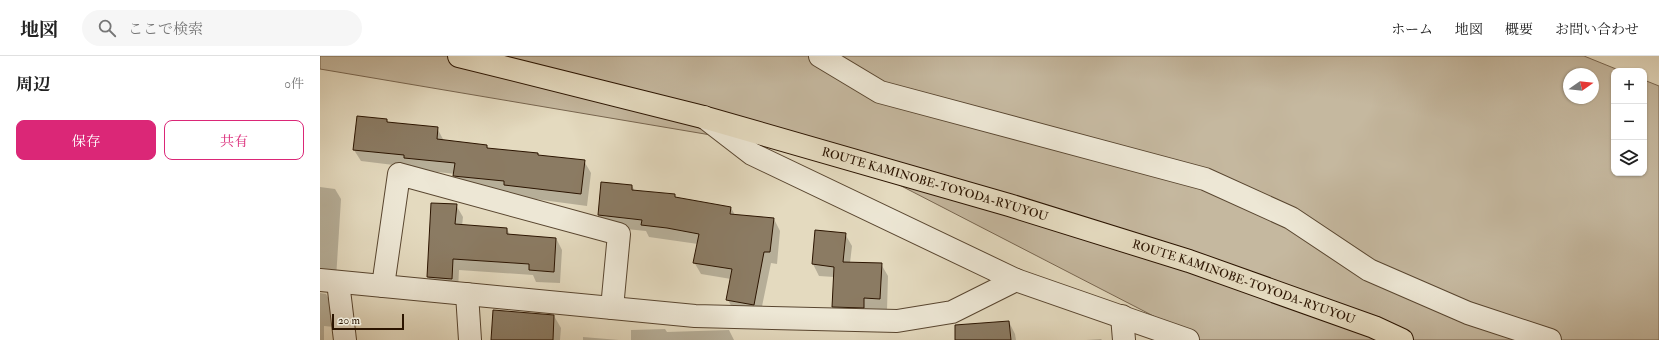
<!DOCTYPE html>
<html lang="ja">
<head>
<meta charset="utf-8">
<style>
  :root { --surface:#fff; --page:#f6f6f6; --text:#222; --muted:#767676; --line:#e0e0e0; --accent:#db2777 }
  body { margin:0; font-family:"IM FELL Double Pica","Noto Serif JP",serif; background:var(--page); color:var(--text) }
  .controls { position:absolute; right:12px; top:12px; display:grid; overflow:hidden; border-radius:8px; box-shadow:0 1px 3px #0004 }
  .controls button { width:36px; height:36px; display:grid; place-items:center; padding:0; border:0; border-bottom:1px solid var(--line); background:var(--surface); color:var(--text); font:20px sans-serif }
  .compass { position:absolute; left:1243px; top:12px; width:36px; height:36px; border-radius:50%; background:var(--surface); box-shadow:0 1px 3px #0004; rotate:76deg }
  .scale { position:absolute; left:12px; bottom:10px; width:72px; box-sizing:border-box; padding-left:4px; border:2px solid #2b1400; border-top:0; font-size:11px; line-height:14px; white-space:nowrap; color:#2b1400; -webkit-text-stroke:3px #ede7d5; paint-order:stroke }
  .list { margin:0; padding:0; list-style:none }
  h2 { display:flex; justify-content:space-between; align-items:center; height:52px; margin:0; padding:0 16px; font-size:17px }
  h2 small { font-size:13px; font-weight:400; color:var(--muted) }
  .actions { display:flex; gap:8px; padding:12px 16px }
  .actions a { flex:1; padding:9px 0; border:1px solid var(--accent); border-radius:8px; text-align:center; font-size:14px; color:var(--accent) }
  .actions .main { background:var(--accent); color:#fff }
  .icon { flex:none; width:22px; height:22px; fill:none; stroke:currentColor; stroke-width:2; stroke-linecap:round; stroke-linejoin:round }
  .map { position:relative; flex:none; width:1339px; height:284px; overflow:hidden }
  header { display:flex; align-items:center; gap:24px; box-sizing:border-box; height:56px; padding:0 20px; background:var(--surface); border-bottom:1px solid var(--line) }
  header strong { font-size:19px }
  nav { display:flex; gap:22px; margin-inline-start:auto; font-size:14px }
  .search { width:280px; height:36px; background:var(--page); display:flex; align-items:center; gap:10px; box-sizing:border-box; padding:0 14px; border-radius:22px; color:var(--muted); font-size:15px }
  main { display:flex }
  aside { flex:1; background:var(--surface) }
  .map>svg:first-child { display:block }
</style>
</head>
<body>
<header>
<strong>地図</strong>
<div class="search"><svg class="icon" aria-label="search" viewBox="0 0 24 24"><circle cx="10" cy="10" r="6"/><path d="M15 15l6 6"/></svg>ここで検索</div>
<nav><a>ホーム</a><a>地図</a><a>概要</a><a>お問い合わせ</a></nav>
</header>
<main>
<aside>
<h2>周辺<small>0件</small></h2>
<ul class="list">
</ul>
<div class="actions"><a class="main">保存</a><a>共有</a></div>
</aside>
<div class="map">
<svg width="1339" height="284" viewBox="0 0 1339 284">
  <rect width="100%" height="100%" fill="#e4dabf"/>
  <filter id="stains"><feTurbulence type="fractalNoise" baseFrequency=".005" numOctaves="4"/><feColorMatrix values="0 0 0 0 .2 0 0 0 0 .09 0 0 0 0 .02 0 0 0 .5 -.17"/></filter>
  <radialGradient id="worn" r=".72"><stop offset=".6" stop-color="#630" stop-opacity="0"/><stop offset="1" stop-color="#630" stop-opacity=".3"/></radialGradient>
  <!-- green -->
  <path fill="#c5b89f" stroke="#786650" fill-rule="evenodd" d="M0,0H1264L1301,15H1294V117H1324V24L1339,30V284H880L527,102L0,13ZM1249,18H1273V42H1249Z"/>
  <!-- shadow -->
  <g fill="#0003">
    <polygon points="67,64 68,67 117,72 124,85 167,90 168,93 219,100 264,105 271,117 267,150 192,140 190,136 141,131 135,118 92,113 90,111 41,105 34,94"/>
    <polygon points="312,130 315,135 354,139 356,142 411,152 415,159 454,163 460,175 457,208 451,207 440,260 414,255 408,244 411,223 381,218 374,206 378,188 329,181 326,175 286,171 279,159"/>
    <polygon points="0,131 15,133 21,143 16,223 0,224"/>
    <polygon points="136,149 143,161 142,170 187,173 190,179 236,182 242,194 240,227 216,226 213,219 139,214 138,234 114,232 108,221"/>
    <polygon points="496,175 525,178 532,190 530,207 561,208 568,220 567,254 550,253 550,263 520,262 513,251 514,221 499,220 493,208"/>
    <polygon points="0,237 6,238 12,249 14,271 4,270 4,284 0,284"/>
    <polygon points="234,260 241,272 240,284 172,284"/>
    <polygon points="689,266 695,278 696,284 667,284"/>
    <polygon points="345,273 347,276 409,274 414,284 311,284 311,274"/>
    <polygon points="263,281 299,284 263,284"/>
    <polygon points="781,283 782,284 766,284"/>
  </g>
  <!-- building -->
  <g fill="#8b7b63" stroke="#2b1400">
    <polygon points="37,60 67,63 67,66 118,71 117,83 167,89 167,92 218,97 218,99 265,104 261,138 184,129 184,125 133,120 135,107 84,102 84,99 33,94"/>
    <polygon points="281,126 312,129 312,134 355,138 355,141 411,151 410,158 454,162 450,196 444,196 434,249 406,244 412,213 373,207 379,178 347,172 321,169 322,164 278,159"/>
    <polygon points="111,147 137,148 135,168 187,172 187,178 236,182 234,216 209,214 209,208 133,203 132,223 107,221"/>
    <polygon points="495,174 526,177 523,206 562,207 560,243 544,242 544,252 512,251 514,211 492,208"/>
    <polygon points="173,254 234,259 233,284 171,284"/>
    <polygon points="689,265 691,284 635,284 635,269"/>
  </g>
  <g fill="none" stroke-linecap="round" stroke-linejoin="round">
    <!-- minor casing -->
    <g stroke="#594630" stroke-width="24">
      <g id="minor">
        <polyline points="500,0 560,36 885,123 971,162 1049,214 1148,257 1230,284"/>
        <polyline points="384,61 432,98 696,224 868,284"/>
        <polyline points="0,224 375,260 577,265 632,256 696,224"/>
        <polyline points="18,226 25,284"/>
        <polyline points="63,230 79,118 299,178 292,252"/>
        <polyline points="147,238 150,284"/>
        <polyline points="802,260 804,284"/>
      </g>
    </g>
    <!-- major casing -->
    <g stroke="#2b1400" stroke-width="24">
      <g id="major">
        <path id="s1" d="M139,0L383,61L689,149L869,205L1054,271L1082,284"/>
      </g>
    </g>
    <!-- minor -->
    <use href="#minor" stroke="#ede7d5" stroke-width="22"/>
    <!-- major -->
    <use href="#major" stroke="#e4dabf" stroke-width="22"/>
  </g>
  <g text-anchor="middle" stroke-width="3.5" stroke-linejoin="round" paint-order="stroke">
    <!-- street labels -->
    <g font-size="12" fill="#2b1400" stroke="#ede7d5">
      <text dy="4" stroke="none"><textPath href="#s1" startOffset="493">ROUTE KAMINOBE-TOYODA-RYUYOU</textPath></text>
      <text dy="4" stroke="none"><textPath href="#s1" startOffset="817">ROUTE KAMINOBE-TOYODA-RYUYOU</textPath></text>
    </g>
  </g>
  <rect width="100%" height="100%" filter="url(#stains)"/>
  <rect width="100%" height="100%" fill="url(#worn)"/>
</svg>
<div class="controls">
<button>+</button>
<button>−</button>
<button><svg class="icon" aria-label="layers" viewBox="0 0 24 24"><path d="M12 4l9 5-9 5-9-5zM3 14l9 5 9-5"/></svg></button>
</div>
<svg class="compass" viewBox="-18 -18 36 36"><path d="M0-13l5 13h-10z" fill="#e53935"/><path d="M0 13l5-13h-10z" fill="#767676"/></svg>
<div class="scale">20 m</div>
</div>
</main>
</body>
</html>
